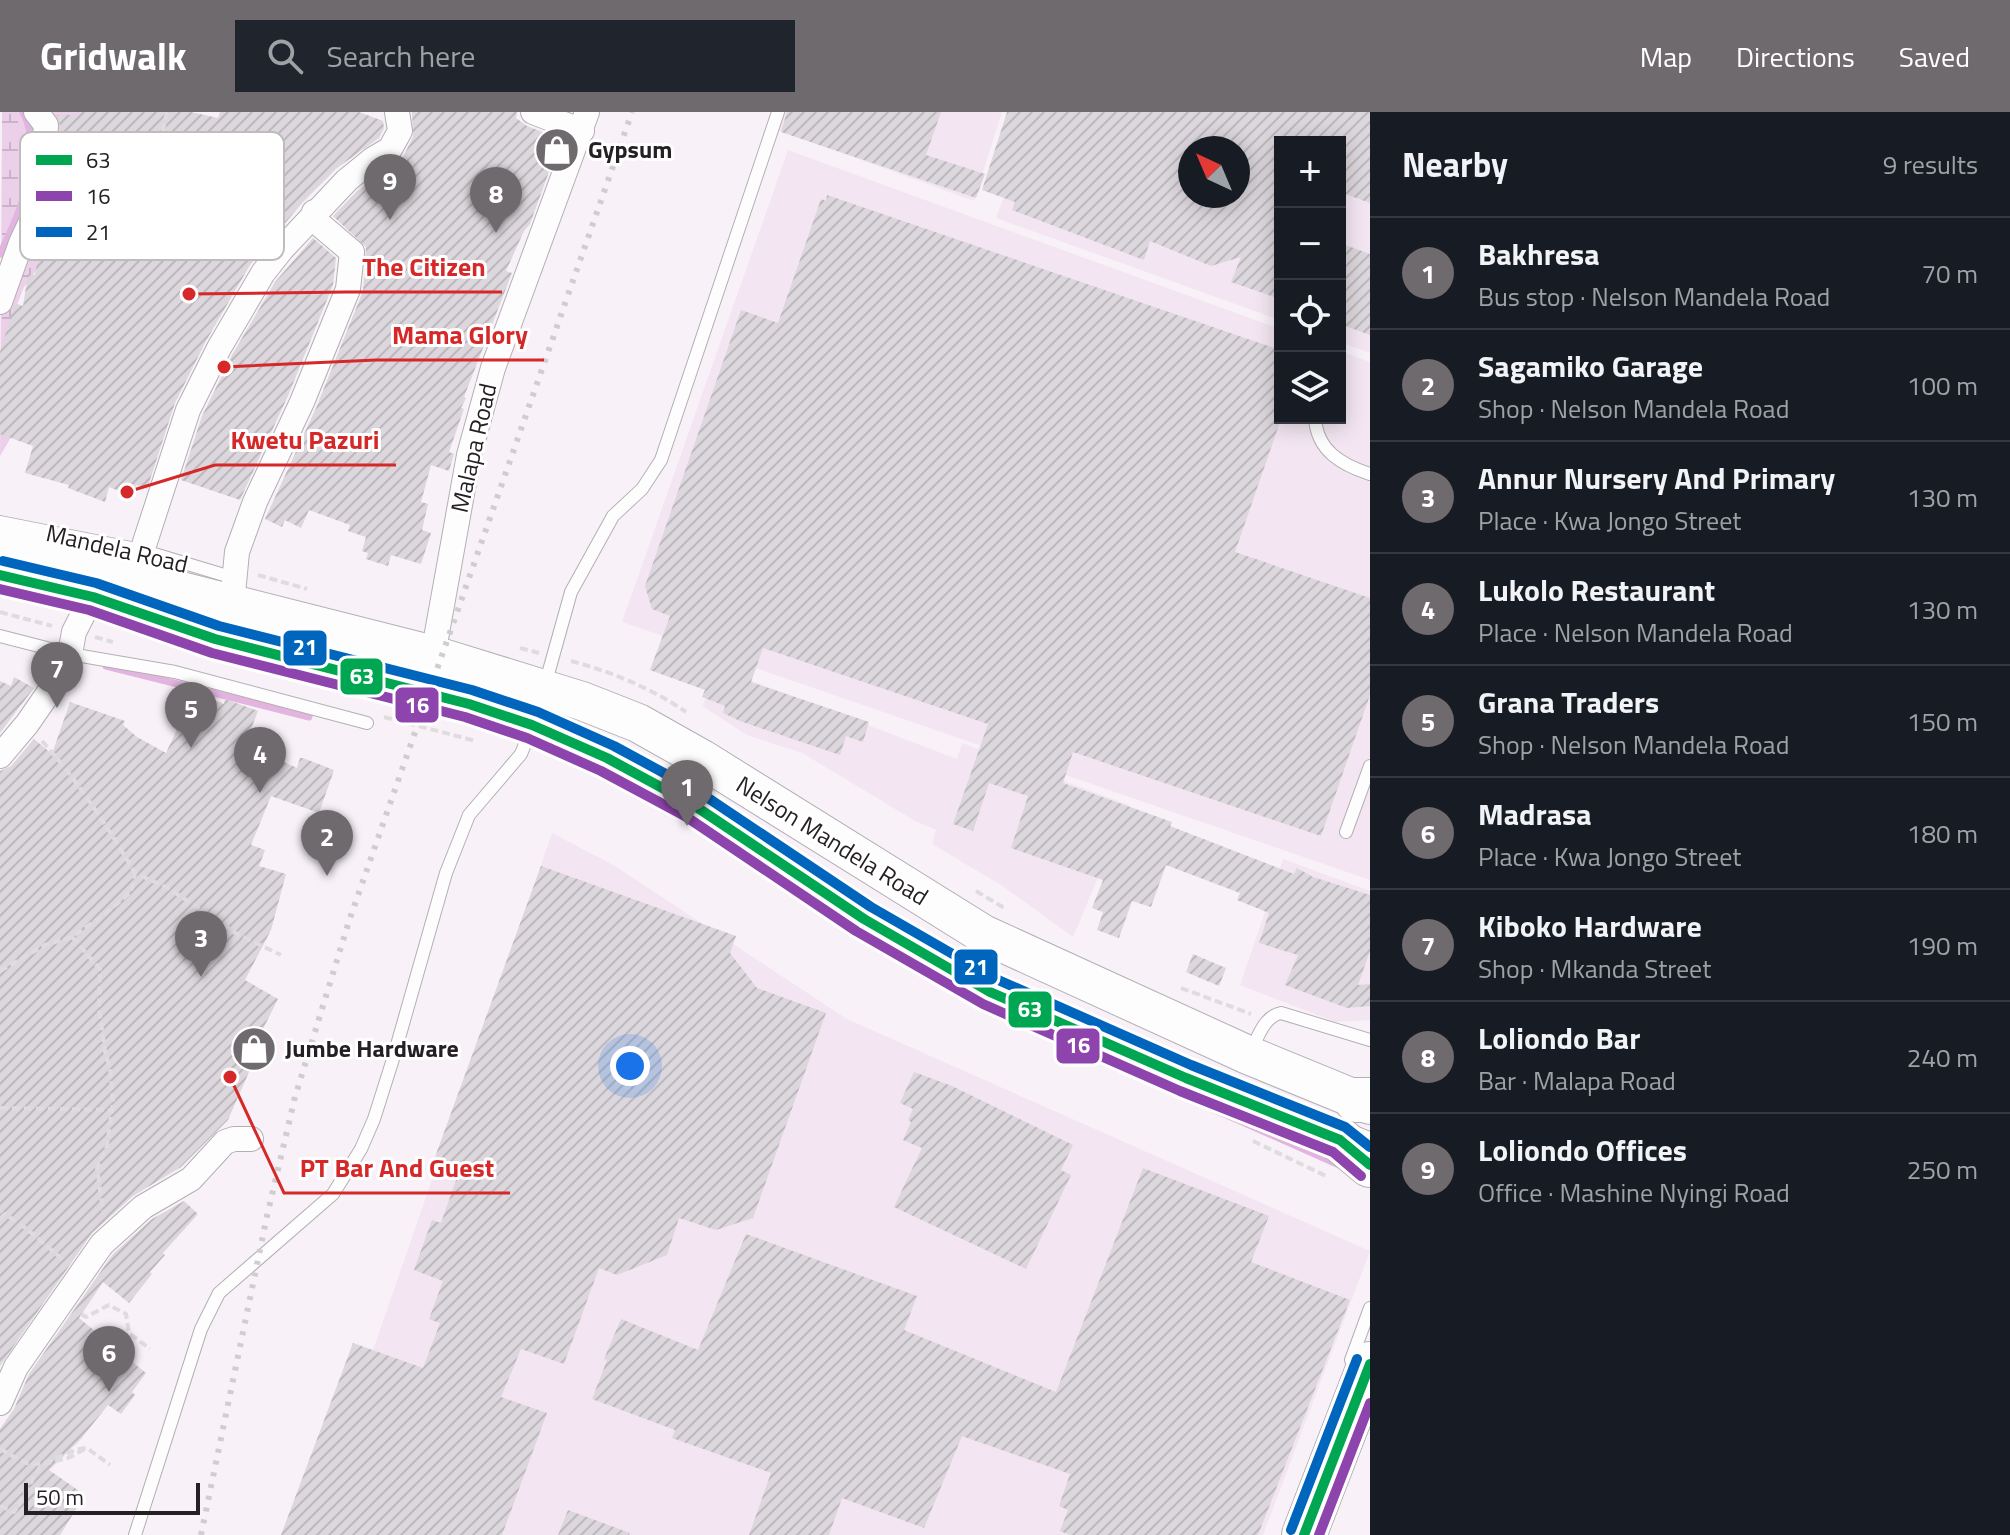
<!DOCTYPE html>
<html lang="en">
<head>
<meta charset="utf-8">
<style>
  :root { --surface:#171b24; --page:#20242c; --text:#f1f3f6; --muted:#9ea1a6; --line:#363941; --accent:#6f6a6e }
  body { margin:0; font-family:"Titillium Web",sans-serif; background:var(--page); color:var(--text) }
  .controls { position:absolute; right:24px; top:24px; display:grid; overflow:hidden; border-radius:0px; box-shadow:0 4px 20px #0003 }
  .controls button { width:72px; height:72px; display:grid; place-items:center; padding:0; border:0; border-bottom:2px solid var(--line); background:var(--surface); color:var(--text); font:40px sans-serif }
  .compass { position:absolute; left:1178px; top:24px; width:72px; height:72px; border-radius:50%; background:var(--surface); box-shadow:0 4px 20px #0003; rotate:316deg }
  .scale { position:absolute; left:24px; bottom:20px; width:176px; box-sizing:border-box; padding-left:8px; border:4px solid #252024; border-top:0; font-size:22px; line-height:28px; white-space:nowrap; color:#252024; -webkit-text-stroke:6px #fff; paint-order:stroke }
  .you { position:absolute; left:630px; top:954px; width:28px; height:28px; margin:-20px; border:6px solid #fff; border-radius:50%; background:#1a73e8; box-shadow:0 0 0 12px #1a73e833 }
  .badge { display:grid; place-items:center; width:52px; height:52px; border-radius:50%; background:var(--accent); color:#fff; font-size:26px; font-weight:700 }
  .pin { position:absolute; translate:-50% -66px; filter:drop-shadow(0 2px 4px #0008) }
  .pin::after { content:''; position:absolute; top:42px; width:28px; height:24px; background:inherit; clip-path:polygon(0 0,100% 0,50% 100%) }
  .list { margin:0; padding:0; list-style:none }
  h2 { display:flex; justify-content:space-between; align-items:center; height:104px; margin:0; padding:0 32px; font-size:34px }
  h2 small { font-size:26px; font-weight:400; color:var(--muted) }
  .list li { display:grid; grid-template-columns:52px 1fr auto; gap:24px; align-items:center; box-sizing:border-box; height:112px; padding:0 32px; border-top:2px solid var(--line) }
  .list b { display:block; font-size:30px; white-space:nowrap }
  .list p { margin:0; font-size:26px; white-space:nowrap; color:var(--muted) }
  .list em { font-size:26px; font-style:normal; color:var(--muted) }
  .icon { flex:none; width:44px; height:44px; fill:none; stroke:currentColor; stroke-width:2; stroke-linecap:round; stroke-linejoin:round }
  .map { position:relative; flex:none; width:1370px; height:1423px; overflow:hidden }
  header { display:flex; align-items:center; gap:48px; box-sizing:border-box; height:112px; padding:0 40px; background:var(--accent); color:#fff }
  header strong { font-size:38px }
  nav { display:flex; gap:44px; margin-inline-start:auto; font-size:28px }
  .search { width:560px; height:72px; background:var(--page); display:flex; align-items:center; gap:20px; box-sizing:border-box; padding:0 28px; border-radius:0px; color:var(--muted); font-size:30px }
  main { display:flex }
  aside { flex:1; background:var(--surface) }
  .map>svg:first-child { display:block }
</style>
</head>
<body>
<header>
<strong>Gridwalk</strong>
<div class="search"><svg class="icon" aria-label="search" viewBox="0 0 24 24"><circle cx="10" cy="10" r="6"/><path d="M15 15l6 6"/></svg>Search here</div>
<nav><a>Map</a><a>Directions</a><a>Saved</a></nav>
</header>
<main>
<div class="map">
<svg width="1370" height="1423" viewBox="0 0 1370 1423">
  <defs>
    <pattern id="wetland-marsh" width="20" height="14" patternUnits="userSpaceOnUse" patternTransform="scale(2)"><rect width="20" height="14" fill="#ecd0ea"/><path d="M1 5h8M5 5V1M11 12h8M15 12V8" fill="none" stroke="#cab2c9"/></pattern>
    <pattern id="building-hatch" width="6" height="6" patternUnits="userSpaceOnUse" patternTransform="scale(2)"><rect width="6" height="6" fill="#dcd7dc"/><path d="M-1 1l2-2M0 6l6-6M5 7l2-2" fill="none" stroke="#bdb8bd"/></pattern>
  </defs>
  <rect width="100%" height="100%" fill="#f8f2f8"/>
  <!-- built -->
  <g fill="#f3e6f2" fill-rule="evenodd">
    <polygon points="785,0 1002,0 974,89 778,18"/>
    <path d="M1035,0H1370V241L1340,230V30H1280V208L996,106ZM1190,36H1238V84H1190Z"/>
    <polygon points="788,38 1280,217 1280,306 1340,306 1340,239 1370,250 1370,768 622,510"/>
    <polygon points="721,557 957,647 962,631 1129,693 1073,825 1004,775 932,732 936,718 915,709 802,641 747,623 702,594"/>
    <polygon points="552,721 615,754 847,907 1370,1139 1263,1423 309,1423"/>
    <polygon points="1283,747 1370,779 1370,908 1335,910 1240,873"/>
  </g>
  <!-- wetland -->
  <polygon fill="url(#wetland-marsh)" points="2,0 91,0 61,126 24,175 8,216 16,317 0,344"/>
  <g fill="none" stroke-linecap="round" stroke-linejoin="round">
    <!-- stream -->
    <g stroke="#e2b4df" stroke-width="7">
      <path d="M0,142C20,102 45,43 23,0"/>
      <polyline points="106,554 309,605"/>
      <polyline points="1213,997 1337,1052"/>
    </g>
  </g>
  <!-- building -->
  <g fill="url(#building-hatch)" fill-rule="evenodd">
    <polygon points="79,0 191,0 218,6 220,0 359,0 383,9 384,16 379,26 337,56 303,90 250,153 206,229 175,291 147,377 136,373 133,384 109,375 105,390 68,376 69,373 25,361 33,334 0,322 0,240 15,191 23,194 28,162 35,163 39,138 42,138 44,118 56,90 57,75 62,76 68,33 60,32 62,21 57,3 79,3"/>
    <polygon points="412,0 517,0 516,6 527,14 561,27 530,112 524,119 506,159 512,161 464,285 466,286 461,296 464,297 449,340 454,342 449,359 431,353 421,390 428,392 422,418 431,421 421,452 391,443 388,454 366,447 368,441 362,439 366,425 348,419 350,413 309,398 301,416 285,408 282,415 265,407 316,296 363,179 366,135 333,104 357,79 403,45 413,25"/>
    <polygon points="787,0 941,0 926,43 985,62 976,86 781,20"/>
    <path d="M1007,0H1370V91L1340,80V30H1280V187L1231,170L1241,145L1211,154L1150,129L1144,148L1012,98L1015,90L982,78ZM1190,36H1238V84H1190Z"/>
    <polygon points="827,83 1280,238 1280,310 1235,440 1370,486 1370,583 1321,724 1073,640 1063,671 1172,710 1170,714 1294,762 1297,756 1313,765 1370,783 1370,839 1358,873 1370,872 1370,894 1347,896 1285,873 1298,843 1259,831 1269,801 1237,788 1240,781 1166,753 1151,795 1132,789 1119,826 1097,818 1103,800 1092,796 1103,768 1011,736 1028,684 989,671 973,719 953,712 988,612 763,536 751,570 869,610 863,630 846,624 840,643 740,609 723,601 725,594 702,585 705,578 650,558 670,504 652,497 645,474 741,198 778,211 821,87 826,89"/>
    <polygon points="313,126 336,146 333,173 288,284 240,388 181,368 202,304 232,243 275,170"/>
    <polygon points="1340,131 1370,142 1370,223 1340,212"/>
    <polygon points="14,565 34,576 0,621 0,569 11,574"/>
    <polygon points="192,579 224,592 225,587 258,599 246,630 248,633 297,656 300,646 303,646 334,658 319,701 271,684 251,733 265,738 259,754 286,762 271,818 245,868 278,887 263,917 267,919 228,1008 181,1055 133,1084 92,1121 0,1254 0,659 11,654 34,627 52,642 70,590 125,609 123,613 137,625 166,641 185,600"/>
    <polygon points="541,754 736,824 730,841 757,876 826,901 753,1106 716,1118 679,1106 667,1143 617,1163 599,1156 564,1252 521,1237 501,1285 547,1301 502,1423 281,1423 353,1231 423,1256 440,1211 429,1207 443,1169 414,1158 432,1108 441,1111 461,1054 435,1045"/>
    <polygon points="1193,842 1226,856 1219,874 1186,860"/>
    <polygon points="914,960 952,974 1073,1033 1061,1058 1071,1063 1026,1157 894,1095 922,1036 903,1028 911,1010 908,1008 913,997 900,991"/>
    <polygon points="1143,1056 1269,1104 1251,1150 1350,1188 1258,1423 1070,1423 1060,1419 1068,1398 1059,1394 1070,1362 962,1324 924,1416 842,1386 829,1423 749,1423 771,1361 672,1326 675,1318 592,1287 607,1248 604,1247 621,1207 698,1238 746,1122 917,1184 904,1218 1056,1280"/>
    <polygon points="184,1089 198,1102 163,1141 165,1143 150,1160 152,1162 129,1191 103,1170 79,1206 146,1261 132,1280 135,1283 121,1302 108,1293 80,1328 49,1358 85,1383 60,1423 0,1423 0,1317 14,1297 29,1262 113,1142 152,1107"/>
    <polygon points="568,1398 630,1421 629,1423 558,1423"/>
  </g>
  <g fill="none" stroke-linecap="round" stroke-linejoin="round">
    <!-- lane casing -->
    <g stroke="#b3afb3" stroke-width="14">
      <g id="lane">
        <path d="M1315,306C1317,339 1342,353 1370,362"/>
        <polyline points="0,410 141,438 234,466"/>
        <polyline points="0,524 70,542 175,560 367,611"/>
        <polyline points="545,573 571,480 613,404 642,377 661,348 778,0"/>
        <polyline points="1346,720 1370,654"/>
        <path d="M1250,941C1258,926 1263,905 1281,901L1370,928"/>
        <polyline points="1351,1248 1370,1196"/>
        <polyline points="135,1423 201,1217 219,1181 333,1082 361,1037 374,1007 393,947 446,761 469,703 521,642 531,617"/>
      </g>
    </g>
    <!-- street casing -->
    <g stroke="#b3afb3" stroke-width="26">
      <g id="street">
        <polyline points="533,0 582,19"/>
        <polyline points="0,190 21,131 41,88 46,13 36,0"/>
        <polyline points="133,467 188,298 219,236 263,161 282,137 347,68 373,47 390,37 400,19 397,0"/>
        <polyline points="232,492 237,440 255,390 302,290 348,177 352,140 319,112 314,100"/>
        <polyline points="433,543 469,343 493,256 587,0"/>
        <polyline points="0,644 27,612 61,563 70,542 74,520 97,475"/>
        <polyline points="0,1291 16,1255 102,1132 143,1095 191,1067 225,1030 234,1027 251,1027"/>
      </g>
    </g>
    <!-- primary casing -->
    <g stroke="#b3afb3" stroke-width="40">
      <g id="primary">
        <polyline points="0,433 433,543 582,589 638,611 702,647 983,822 1248,943 1370,993"/>
        <polyline points="0,463 93,485 215,527 469,592 532,613 607,646 692,692 864,807 990,880 1186,966 1367,1039"/>
      </g>
    </g>
    <!-- highway casing -->
    <g stroke="#b3afb3" stroke-width="46">
      <g id="highway">
        <polyline points="1356,988 1370,988"/>
        <polyline points="1340,1028 1370,1053"/>
        <polyline points="1304,1423 1370,1252"/>
      </g>
    </g>
    <!-- path -->
    <g stroke="#dedcde" stroke-width="4" stroke-dasharray="8 4" stroke-linecap="butt">
      <path d="M167,0L159,36L177,54L190,61L192,53C202,47 209,46 218,53L213,68L281,106"/>
      <polyline points="258,463 307,477"/>
      <polyline points="0,500 52,514"/>
      <polyline points="95,525 113,530"/>
      <polyline points="520,536 539,541"/>
      <path d="M571,549C612,560 651,576 686,600"/>
      <polyline points="384,605 476,629"/>
      <path d="M42,629C78,669 107,714 135,761"/>
      <polyline points="976,779 1006,797"/>
      <polyline points="72,825 100,857 99,897 105,939 110,957 113,989 107,1034 97,1056 103,1099"/>
      <polyline points="0,859 45,833 72,825 105,802 131,780 135,761 168,776 237,822 281,843"/>
      <polyline points="1181,876 1251,902"/>
      <polyline points="0,996 113,998"/>
      <polyline points="1253,1029 1328,1065"/>
      <polyline points="0,1107 5,1102 27,1117 63,1148"/>
      <polyline points="81,1202 86,1205 109,1193 126,1202 129,1221 150,1237"/>
      <path d="M0,1337C9,1341 20,1350 30,1352C50,1354 67,1337 87,1336L110,1353"/>
      <polyline points="0,1394 14,1400 41,1353 68,1346 85,1337"/>
    </g>
    <!-- lane -->
    <use href="#lane" stroke="#fefdfe" stroke-width="12"/>
    <!-- street -->
    <use href="#street" stroke="#fefdfe" stroke-width="24"/>
    <!-- primary -->
    <use href="#primary" stroke="#fefdfe" stroke-width="38"/>
    <!-- highway -->
    <use href="#highway" stroke="#fefdfe" stroke-width="44"/>
    <!-- rail -->
    <polyline stroke="#cfcdcf" stroke-width="6" stroke-dasharray="4 8" stroke-linecap="butt" points="201,1423 267,1104 295,985 349,809 632,0"/>
    <!-- bus-1 casing -->
    <g stroke="#fff" stroke-width="16">
      <g id="bus-1">
        <polyline points="0,463 93,485 215,527 469,592 532,613 607,646 692,692 864,807 990,880 1186,966 1340,1028 1370,1053"/>
        <polyline points="1304,1423 1370,1252"/>
      </g>
    </g>
    <!-- bus-2 casing -->
    <g stroke="#fff" stroke-width="16">
      <g id="bus-2">
        <polyline points="0,477 89,498 212,541 465,605 527,626 601,659 685,704 856,819 983,892 1180,979 1333,1040 1361,1064"/>
        <polyline points="1319,1423 1370,1291"/>
      </g>
    </g>
    <!-- bus-3 casing -->
    <g stroke="#fff" stroke-width="16">
      <g id="bus-3">
        <polyline points="3,449 96,471 219,514 472,578 538,600 614,634 699,680 871,795 996,867 1191,953 1345,1015 1370,1035"/>
        <polyline points="1291,1418 1357,1247"/>
      </g>
    </g>
    <!-- bus-1 -->
    <use href="#bus-1" stroke="#00a651" stroke-width="10"/>
    <!-- bus-2 -->
    <use href="#bus-2" stroke="#8e44ad" stroke-width="10"/>
    <!-- bus-3 -->
    <use href="#bus-3" stroke="#0065bd" stroke-width="10"/>
  </g>
  <!-- icons -->
  <defs>
    <g id="shop-disc" transform="scale(2.3)"><circle r="9.5" fill="#6f6a6e" stroke="#fff"/><path d="M-5-2.5h2.3a2.7 3.5 0 0 1 5.4 0H5L5.5 6h-11ZM-1.5-2.5h3a1.5 2.3 0 0 0-3 0Z" fill="#fff"/></g>
  </defs>
  <g fill-rule="evenodd">
    <use href="#shop-disc" x="557" y="38"/>
    <use href="#shop-disc" x="254" y="937"/>
  </g>
  <g text-anchor="middle" stroke-width="6" stroke-linejoin="round" paint-order="stroke">
    <!-- poi labels -->
    <g font-size="24" font-weight="bold" fill="#252024" stroke="#fff" text-anchor="start">
      <text x="588" y="46">Gypsum</text>
      <text x="285" y="945">Jumbe Hardware</text>
    </g>
    <!-- street labels -->
    <g font-size="24" fill="#252024" stroke="#fff">
      <text transform="translate(474 336) rotate(-77)" y="8">Malapa Road</text>
      <text transform="translate(117 437) rotate(13)" y="8">Mandela Road</text>
      <text transform="translate(832 729) rotate(32)" y="8">Nelson Mandela Road</text>
    </g>
  </g>
  <!-- legend -->
  <rect x="20" y="20" width="264" height="128" rx="12" fill="#fff" stroke="#bebcbd" stroke-width="2"/>
  <rect x="36" y="43" width="36" height="10" fill="#00a651"/>
  <rect x="36" y="79" width="36" height="10" fill="#8e44ad"/>
  <rect x="36" y="115" width="36" height="10" fill="#0065bd"/>
  <g font-size="22" fill="#252024">
    <text x="86" y="56">63</text>
    <text x="86" y="92">16</text>
    <text x="86" y="128">21</text>
  </g>
  <!-- callouts -->
  <path fill="none" stroke="#d62828" stroke-width="3" d="M189 182L346 180H502M224 255L376 248H544M127 380L215 353H396M230 965L284 1081H510"/>
  <g fill="#d62828" stroke="#fff" stroke-width="3">
    <circle cx="189" cy="182" r="8"/>
    <circle cx="224" cy="255" r="8"/>
    <circle cx="127" cy="380" r="8"/>
    <circle cx="230" cy="965" r="8"/>
  </g>
  <g font-size="26" text-anchor="middle" font-weight="bold" fill="#d62828" stroke="#fff" stroke-width="6" stroke-linejoin="round" paint-order="stroke">
    <text x="424" y="164">The Citizen</text>
    <text x="460" y="232">Mama Glory</text>
    <text x="305" y="337">Kwetu Pazuri</text>
    <text x="397" y="1065">PT Bar And Guest</text>
  </g>
  <g stroke="#fff" stroke-width="3">
    <rect x="282" y="517" width="46" height="38" rx="8" fill="#0065bd"/>
    <rect x="339" y="545" width="45" height="39" rx="8" fill="#00a651"/>
    <rect x="394" y="574" width="46" height="38" rx="8" fill="#8e44ad"/>
    <rect x="953" y="836" width="46" height="38" rx="8" fill="#0065bd"/>
    <rect x="1007" y="878" width="46" height="39" rx="8" fill="#00a651"/>
    <rect x="1055" y="915" width="46" height="38" rx="8" fill="#8e44ad"/>
  </g>
  <g font-size="22" text-anchor="middle" font-weight="bold" fill="#fff">
    <text x="305" y="543">21</text>
    <text x="362" y="572">63</text>
    <text x="417" y="601">16</text>
    <text x="976" y="863">21</text>
    <text x="1030" y="905">63</text>
    <text x="1078" y="941">16</text>
  </g>
</svg>
<div class="controls">
<button>+</button>
<button>−</button>
<button><svg class="icon" aria-label="locate" viewBox="0 0 24 24"><circle cx="12" cy="12" r="6"/><path d="M12 2v4M12 18v4M2 12h4M18 12h4"/></svg></button>
<button><svg class="icon" aria-label="layers" viewBox="0 0 24 24"><path d="M12 4l9 5-9 5-9-5zM3 14l9 5 9-5"/></svg></button>
</div>
<svg class="compass" viewBox="-18 -18 36 36"><path d="M0-13l5 13h-10z" fill="#e53935"/><path d="M0 13l5-13h-10z" fill="#9ea1a6"/></svg>
<div class="scale">50 m</div>
<div class="you"></div>
<div class="pin badge" style="left:687px;top:714px">1</div>
<div class="pin badge" style="left:327px;top:764px">2</div>
<div class="pin badge" style="left:201px;top:865px">3</div>
<div class="pin badge" style="left:260px;top:681px">4</div>
<div class="pin badge" style="left:191px;top:636px">5</div>
<div class="pin badge" style="left:109px;top:1280px">6</div>
<div class="pin badge" style="left:57px;top:596px">7</div>
<div class="pin badge" style="left:496px;top:121px">8</div>
<div class="pin badge" style="left:390px;top:108px">9</div>
</div>
<aside>
<h2>Nearby<small>9 results</small></h2>
<ul class="list">
<li><span class="badge">1</span><div><b>Bakhresa</b><p>Bus stop · Nelson Mandela Road</p></div><em>70 m</em></li>
<li><span class="badge">2</span><div><b>Sagamiko Garage</b><p>Shop · Nelson Mandela Road</p></div><em>100 m</em></li>
<li><span class="badge">3</span><div><b>Annur Nursery And Primary</b><p>Place · Kwa Jongo Street</p></div><em>130 m</em></li>
<li><span class="badge">4</span><div><b>Lukolo Restaurant</b><p>Place · Nelson Mandela Road</p></div><em>130 m</em></li>
<li><span class="badge">5</span><div><b>Grana Traders</b><p>Shop · Nelson Mandela Road</p></div><em>150 m</em></li>
<li><span class="badge">6</span><div><b>Madrasa</b><p>Place · Kwa Jongo Street</p></div><em>180 m</em></li>
<li><span class="badge">7</span><div><b>Kiboko Hardware</b><p>Shop · Mkanda Street</p></div><em>190 m</em></li>
<li><span class="badge">8</span><div><b>Loliondo Bar</b><p>Bar · Malapa Road</p></div><em>240 m</em></li>
<li><span class="badge">9</span><div><b>Loliondo Offices</b><p>Office · Mashine Nyingi Road</p></div><em>250 m</em></li>
</ul>
</aside>
</main>
</body>
</html>
